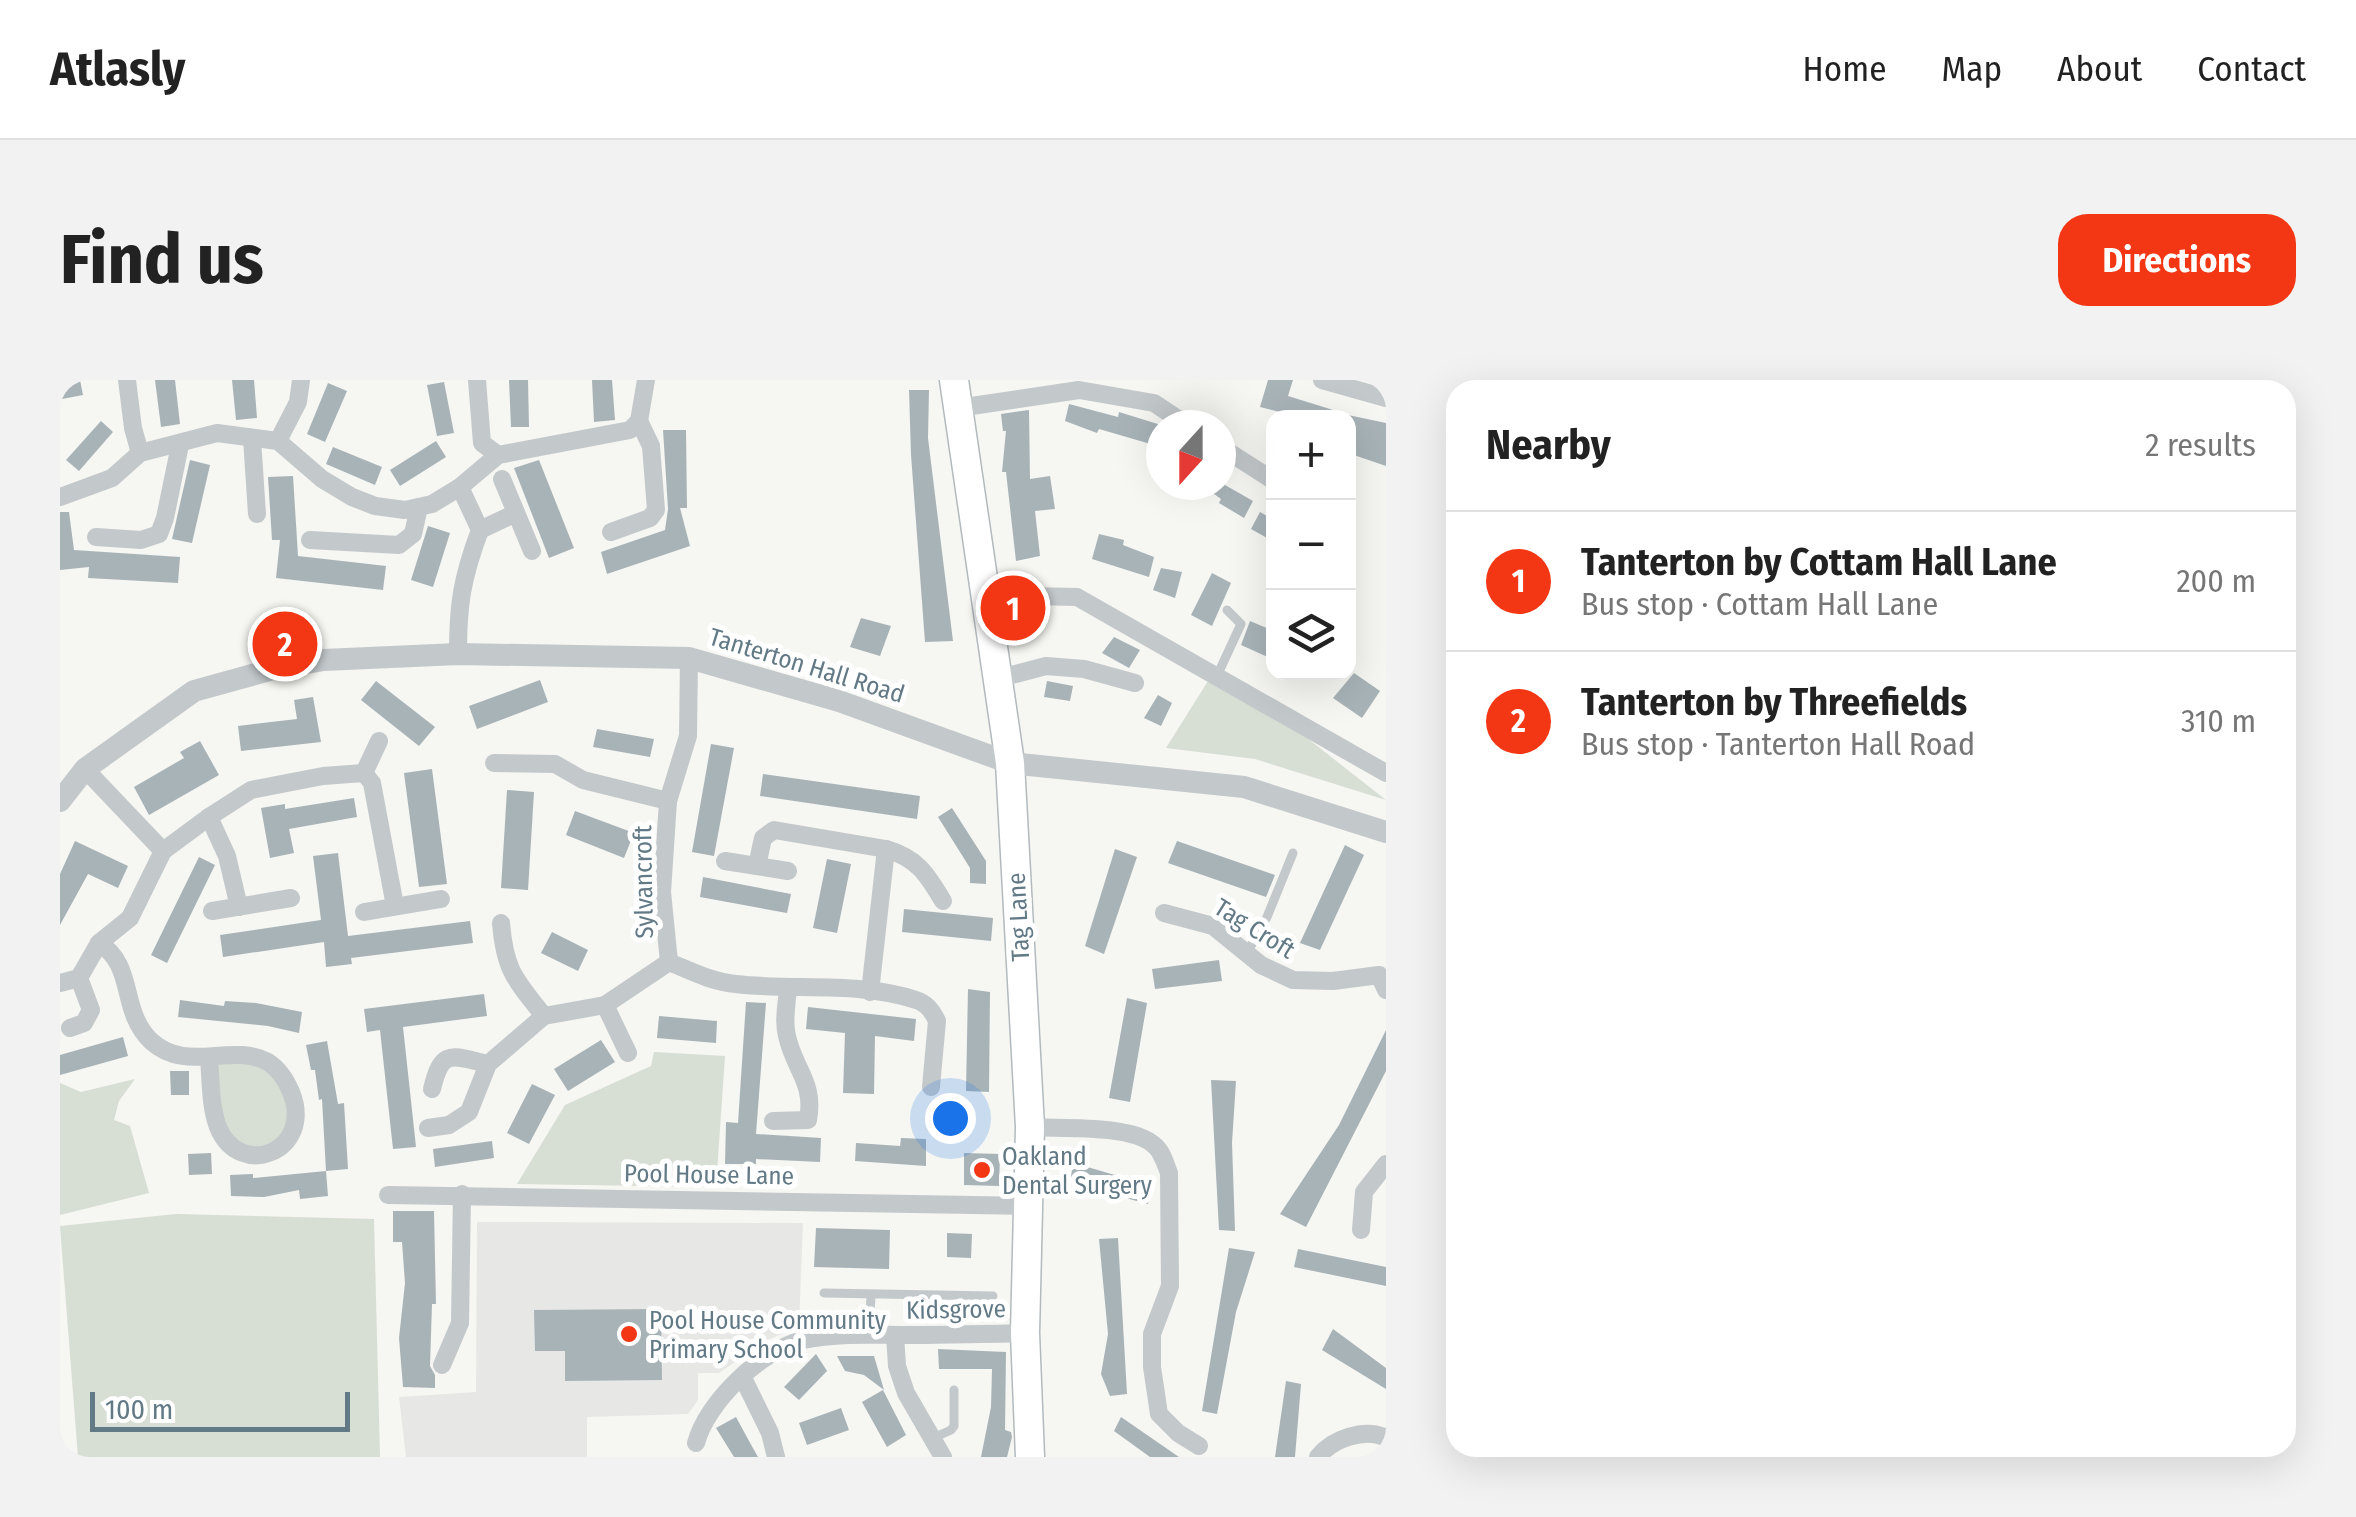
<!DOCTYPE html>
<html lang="en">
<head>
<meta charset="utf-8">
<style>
  :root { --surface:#fff; --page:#f2f2f2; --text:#222; --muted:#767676; --line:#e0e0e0; --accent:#f33715 }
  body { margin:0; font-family:"Fira Sans Condensed",sans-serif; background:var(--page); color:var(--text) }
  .controls { position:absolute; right:30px; top:30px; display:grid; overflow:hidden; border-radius:20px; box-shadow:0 10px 40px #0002 }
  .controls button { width:90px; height:90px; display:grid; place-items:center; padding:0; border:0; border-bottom:2px solid var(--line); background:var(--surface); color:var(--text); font:50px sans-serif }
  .compass { position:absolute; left:1086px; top:30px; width:90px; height:90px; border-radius:50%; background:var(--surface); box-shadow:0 10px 40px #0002; rotate:201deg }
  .scale { position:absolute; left:30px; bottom:25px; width:260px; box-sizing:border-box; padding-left:10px; border:5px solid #627986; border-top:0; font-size:28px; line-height:35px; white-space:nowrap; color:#627986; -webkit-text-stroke:8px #fff; paint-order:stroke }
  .you { position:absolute; left:890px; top:738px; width:35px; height:35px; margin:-25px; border:8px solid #fff; border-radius:50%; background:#1a73e8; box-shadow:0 0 0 15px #1a73e833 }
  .badge { display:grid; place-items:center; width:65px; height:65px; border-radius:50%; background:var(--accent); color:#fff; font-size:32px; font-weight:700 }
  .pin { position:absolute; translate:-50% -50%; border:5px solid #fff; box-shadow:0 2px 10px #0006 }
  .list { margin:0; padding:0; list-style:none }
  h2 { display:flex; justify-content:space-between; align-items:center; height:130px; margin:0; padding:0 40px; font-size:42px }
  h2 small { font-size:32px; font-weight:400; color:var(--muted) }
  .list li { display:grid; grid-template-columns:65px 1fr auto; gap:30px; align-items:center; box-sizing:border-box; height:140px; padding:0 40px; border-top:2px solid var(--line) }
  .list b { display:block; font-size:38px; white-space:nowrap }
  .list p { margin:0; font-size:32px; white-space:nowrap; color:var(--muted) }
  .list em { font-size:32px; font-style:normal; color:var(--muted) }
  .icon { flex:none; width:55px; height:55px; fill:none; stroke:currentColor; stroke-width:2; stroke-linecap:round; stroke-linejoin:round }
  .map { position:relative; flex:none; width:1326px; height:1077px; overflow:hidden; border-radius:30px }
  header { display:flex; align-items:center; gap:60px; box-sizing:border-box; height:140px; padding:0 50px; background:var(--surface); border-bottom:2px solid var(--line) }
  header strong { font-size:48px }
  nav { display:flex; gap:55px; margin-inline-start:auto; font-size:35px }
  .intro { display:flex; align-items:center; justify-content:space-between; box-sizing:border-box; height:240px; padding:0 60px }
  h1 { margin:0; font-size:70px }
  .button { padding:25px 45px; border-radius:30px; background:var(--accent); color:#fff; font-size:35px; font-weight:700 }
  main { display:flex; gap:60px; padding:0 60px }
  aside { flex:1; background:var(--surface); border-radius:30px; box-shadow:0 10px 40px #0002 }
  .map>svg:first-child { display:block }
</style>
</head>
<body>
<header>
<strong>Atlasly</strong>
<nav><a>Home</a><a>Map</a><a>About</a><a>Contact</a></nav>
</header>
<div class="intro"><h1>Find us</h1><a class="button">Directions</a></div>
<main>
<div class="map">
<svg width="1326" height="1077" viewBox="0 0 1326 1077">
  <rect width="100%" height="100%" fill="#f6f6f2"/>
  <!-- built -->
  <polygon fill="#e7e7e5" points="417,842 743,843 739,947 707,960 659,993 638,993 638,1020 628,1034 527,1037 527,1077 346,1077 339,1017 416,1012"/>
  <!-- green -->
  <g fill="#d7ded3">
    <polygon points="1148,301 1233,347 1326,420 1195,379 1106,368"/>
    <polygon points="594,672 665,676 656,807 457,804 505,725 591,686"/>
    <polygon points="171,675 219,692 232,754 198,775 162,755 149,679"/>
    <polygon points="75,699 59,721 54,740 70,746 89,813 0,835 0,703 21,712"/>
    <polygon points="116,834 314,839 320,1077 18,1077 0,846"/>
  </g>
  <!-- building -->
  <g fill="#a8b3b8">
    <polygon points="0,0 20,0 23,15 2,19"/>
    <polygon points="95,0 115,0 120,44 101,47"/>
    <polygon points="172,0 194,0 197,38 176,40"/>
    <polygon points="449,0 468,0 469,47 451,47"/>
    <polygon points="532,0 552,0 555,40 534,42"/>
    <polygon points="1208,0 1233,0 1228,16 1286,34 1286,38 1244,38 1200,27"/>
    <polygon points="384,2 394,53 377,56 367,5"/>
    <polygon points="268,3 287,11 265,62 247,54"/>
    <polygon points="849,10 869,10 868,58 893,261 865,262 851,75"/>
    <polygon points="1009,24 1058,37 1059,32 1101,45 1101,67 1039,49 1037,53 1005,41"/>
    <polygon points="969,30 970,99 990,96 995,129 975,131 980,176 956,181 946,92 942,92 946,51 943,51 941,34"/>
    <polygon points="1288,35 1326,43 1326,86 1288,73"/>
    <polygon points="41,41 53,52 19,91 6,80"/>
    <polygon points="603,50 626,50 627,128 620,128 630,166 547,194 541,172 605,150 608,129"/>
    <polygon points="376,61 386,77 340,106 330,90"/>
    <polygon points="273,67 322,87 315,105 266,84"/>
    <polygon points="130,80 150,85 132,163 112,159"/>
    <polygon points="479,80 514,168 489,178 454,88"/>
    <polygon points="233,96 238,176 326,186 323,210 216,198 220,160 212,160 208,97"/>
    <polygon points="1142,105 1165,105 1193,121 1184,138 1159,123 1161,119"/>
    <polygon points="0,132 9,132 14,170 120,177 118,203 28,198 29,187 0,190"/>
    <polygon points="1200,132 1214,140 1214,162 1191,149"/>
    <polygon points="368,146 390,153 373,207 351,200"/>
    <polygon points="1039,154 1064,160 1063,165 1094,177 1089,197 1032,179"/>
    <polygon points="1101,188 1122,192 1115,218 1093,210"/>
    <polygon points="1152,193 1171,203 1152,246 1131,235"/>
    <polygon points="801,238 831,246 820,276 790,267"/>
    <polygon points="1190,241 1214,251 1214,271 1210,278 1181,265"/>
    <polygon points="1054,257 1080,270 1069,288 1042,273"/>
    <polygon points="1294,293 1320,311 1302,338 1273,318"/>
    <polygon points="480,300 488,322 417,349 409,326"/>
    <polygon points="316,301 375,347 359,366 301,320"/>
    <polygon points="987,301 1013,306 1010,321 984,317"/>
    <polygon points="1098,315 1112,323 1101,346 1084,338"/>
    <polygon points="253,317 261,362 181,371 178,346 237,339 234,320"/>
    <polygon points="537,349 594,359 590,377 533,367"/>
    <polygon points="140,361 159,395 89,435 74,407 124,378 120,372"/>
    <polygon points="651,364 674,368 654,476 632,472"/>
    <polygon points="372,389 387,504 359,507 344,393"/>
    <polygon points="703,394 860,416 857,439 700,416"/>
    <polygon points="447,410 474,412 468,510 441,508"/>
    <polygon points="294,418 297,437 229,449 234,473 210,478 201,428 225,424 225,429"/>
    <polygon points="892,428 926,481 926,504 910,503 910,488 878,437"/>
    <polygon points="515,431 574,453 564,478 506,455"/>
    <polygon points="15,461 68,486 58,508 28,494 0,545 0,494"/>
    <polygon points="1117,461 1215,495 1206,517 1108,483"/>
    <polygon points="1285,465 1304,475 1260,570 1240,563"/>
    <polygon points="1055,469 1077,477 1044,574 1025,566"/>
    <polygon points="278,473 288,556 410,541 413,563 291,578 292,584 266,587 264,562 163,577 160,555 261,540 253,476"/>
    <polygon points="139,477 155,485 107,583 91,575"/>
    <polygon points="767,479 791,484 777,553 753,548"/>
    <polygon points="643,497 731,514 727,533 640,517"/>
    <polygon points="844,529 933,538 931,561 842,552"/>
    <polygon points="492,552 528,570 518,591 481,573"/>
    <polygon points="1159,580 1162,601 1095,609 1092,589"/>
    <polygon points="908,609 930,612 929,712 906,711"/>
    <polygon points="424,614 427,636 343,647 356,767 333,769 320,650 307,652 304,629"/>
    <polygon points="1067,618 1087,623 1070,722 1049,718"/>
    <polygon points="120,620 164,626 165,621 196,623 242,632 239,653 208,646 118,637"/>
    <polygon points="686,622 706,623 696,754 761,758 760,782 696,779 696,784 665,784 666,742 678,743"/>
    <polygon points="748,627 856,639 854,661 815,656 814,714 783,713 785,653 746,649"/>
    <polygon points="599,636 657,641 656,663 597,658"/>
    <polygon points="1326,650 1326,691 1246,847 1220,834 1279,745"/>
    <polygon points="63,657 68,676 0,695 0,675"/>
    <polygon points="541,660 555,682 508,711 494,689"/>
    <polygon points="267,661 278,724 284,723 288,789 266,791 262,719 259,720 255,690 251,690 246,665"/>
    <polygon points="110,691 129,691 129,715 111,715"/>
    <polygon points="1151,700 1176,701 1172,763 1175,851 1159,850"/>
    <polygon points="472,704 495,715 469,764 447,753"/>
    <polygon points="841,758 866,759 866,786 795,781 796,763 840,766"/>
    <polygon points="432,761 434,778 375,787 373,769"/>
    <polygon points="151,773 152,794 129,795 128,774"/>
    <polygon points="904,773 940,774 939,806 904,805"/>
    <polygon points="1014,783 1092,806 1088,824 1009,803"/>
    <polygon points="266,791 268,816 240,819 239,810 204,817 171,816 170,795 193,794 193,798"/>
    <polygon points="333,831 374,831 376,924 372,924 370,986 375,995 375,1008 343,1007 339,958 345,903 342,862 333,862"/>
    <polygon points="756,848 830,850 829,889 754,887"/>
    <polygon points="887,853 912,854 911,878 887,877"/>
    <polygon points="1058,858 1067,1014 1050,1016 1041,994 1048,954 1039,859"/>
    <polygon points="1169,868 1195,872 1176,932 1157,1034 1142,1031"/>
    <polygon points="1238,869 1326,887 1326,906 1234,887"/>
    <polygon points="601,929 602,1000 505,1001 505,971 475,971 474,930"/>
    <polygon points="1273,949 1326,988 1326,1009 1262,970"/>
    <polygon points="878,969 946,972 945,1050 951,1052 952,1057 947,1077 921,1077 931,1027 932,989 879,989"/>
    <polygon points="756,974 767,991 739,1020 724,1007"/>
    <polygon points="777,976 814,976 824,1010 804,995 785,991"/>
    <polygon points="1226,1001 1241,1004 1235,1077 1215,1077"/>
    <polygon points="823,1010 846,1055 827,1067 802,1022"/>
    <polygon points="781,1028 789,1050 747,1065 739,1043"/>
    <polygon points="676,1037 689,1061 698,1077 674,1077 656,1048"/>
    <polygon points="1061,1037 1119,1077 1090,1077 1054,1051"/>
  </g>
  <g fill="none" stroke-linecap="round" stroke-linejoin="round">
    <!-- secondary casing -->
    <g stroke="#b2babe" stroke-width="31">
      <polyline id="secondary" points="894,0 950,383 970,747 965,953 970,1077"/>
    </g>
    <!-- service -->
    <g stroke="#c3c8cb" stroke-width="9">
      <polyline points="1157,296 1181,244 1167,230"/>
      <polyline points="1187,573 1207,537 1233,473"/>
      <polyline points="764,913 933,916"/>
      <polyline points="811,916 810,933 819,953"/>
      <polyline points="873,1058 891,1050 894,1046 894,1010"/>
    </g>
    <!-- minor -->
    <g stroke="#c3c8cb" stroke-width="18">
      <polyline points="67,0 73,48 80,73"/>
      <polyline points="417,0 422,63 438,75"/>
      <polyline points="1262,0 1326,18"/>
      <polyline points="898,28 1019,10 1094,23 1127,45"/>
      <polyline points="192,59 197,134"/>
      <polyline points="218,61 238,22 241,0"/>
      <polyline points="1161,67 1214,101"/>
      <polyline points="442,99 472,171"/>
      <polyline points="0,117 52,98 80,73 157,53 218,61 262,99 292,117 315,126 345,130 372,124 400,107 438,75 570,50 579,41 586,0"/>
      <polyline points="420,150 456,133"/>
      <polyline points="551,152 590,138 596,130 591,66 579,41"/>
      <polyline points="36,157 81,160 99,154 105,138 120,65"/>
      <polyline points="250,160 339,165 353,154 359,127"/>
      <polyline points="927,215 1017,217 1326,393"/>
      <path d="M398,274C398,224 402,198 420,150L400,107"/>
      <path d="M629,278L628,356L608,421L602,512L609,582C631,591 652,602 676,604C734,611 800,601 856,620C866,623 873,632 877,641L871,707"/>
      <polyline points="940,298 986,286 1024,289 1075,303"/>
      <polyline points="434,383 495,384 523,400 608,421"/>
      <polyline points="25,389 103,471"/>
      <polyline points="304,393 319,361"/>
      <polyline points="149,437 167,476 179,527"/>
      <path d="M826,469C857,478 867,494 883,521"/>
      <polyline points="665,481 728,491"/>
      <polyline points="697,486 703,458 714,450 826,469 810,612"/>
      <polyline points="152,531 231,518"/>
      <polyline points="304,532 381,519"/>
      <polyline points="1104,533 1153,546 1201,585 1233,600 1273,601 1319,595 1326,610"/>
      <path d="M441,543C445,591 455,599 484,636"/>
      <path d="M39,563C76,586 59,630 91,661C127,694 171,662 208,682C219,689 226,700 231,712C255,771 180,801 158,747C150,726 151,701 149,679"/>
      <polyline points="0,603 19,598"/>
      <polyline points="545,625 568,673"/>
      <polyline points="10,648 24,643 31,630 19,598 39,563 70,538 103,471 149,437 191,410 263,396 304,393 312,403 335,526"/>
      <path d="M372,709C382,667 392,676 428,684"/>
      <path d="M713,741L748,740C755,702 734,689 727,656C723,641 727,623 728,608"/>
      <path d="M970,747C1001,749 1071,744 1094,765C1102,771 1105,783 1109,793L1110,906L1092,954V987L1099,1034L1118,1053L1139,1066"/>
      <polyline points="368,748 389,745 409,732 428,684 484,636 545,625 609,582"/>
      <polyline points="328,815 969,826"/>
      <polyline points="1301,850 1304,812 1326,784"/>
      <polyline points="835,955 837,986 846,1013 883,1077"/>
      <polyline points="382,985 400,943 402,814"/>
      <polyline points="683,998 710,1053 716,1077"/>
      <path d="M636,1063C647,1022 701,970 743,960C775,953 810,955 842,955C883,955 924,954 965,953"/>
      <path d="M1258,1077C1272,1059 1305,1047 1326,1058"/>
    </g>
    <!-- tertiary -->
    <polyline stroke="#c3c8cb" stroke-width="22" points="0,421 25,389 134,311 217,288 264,280 398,274 629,278 779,321 950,383 1184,407 1326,452"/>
    <!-- secondary -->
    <use href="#secondary" stroke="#fff" stroke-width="28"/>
  </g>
  <!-- markers -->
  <g fill="#f33715" stroke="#fff" stroke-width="4">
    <circle cx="922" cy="790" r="10"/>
    <circle cx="569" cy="954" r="10"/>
  </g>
  <g text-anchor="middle" stroke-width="10" stroke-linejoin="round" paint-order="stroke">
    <!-- street labels -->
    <g font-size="25" fill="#627986" stroke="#fff">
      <text transform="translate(747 285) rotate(17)" y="9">Tanterton Hall Road</text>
      <text transform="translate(583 502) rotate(-91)" y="9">Sylvancroft</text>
      <text transform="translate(958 537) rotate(-93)" y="9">Tag Lane</text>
      <text transform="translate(1195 548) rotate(32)" y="9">Tag Croft</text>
      <text transform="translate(649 794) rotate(1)" y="9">Pool House Lane</text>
      <text transform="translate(896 929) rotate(-1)" y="9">Kidsgrove</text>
    </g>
    <!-- poi labels -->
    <g font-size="25" fill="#627986" stroke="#fff" text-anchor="start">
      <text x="942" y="785">Oakland<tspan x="942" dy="29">Dental Surgery</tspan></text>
      <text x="589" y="949">Pool House Community<tspan x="589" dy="29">Primary School</tspan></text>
    </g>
  </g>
</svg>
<div class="controls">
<button>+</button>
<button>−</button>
<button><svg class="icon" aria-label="layers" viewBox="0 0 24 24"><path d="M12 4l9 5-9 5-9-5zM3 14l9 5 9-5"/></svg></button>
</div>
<svg class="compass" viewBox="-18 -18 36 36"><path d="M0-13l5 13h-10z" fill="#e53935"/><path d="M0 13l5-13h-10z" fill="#767676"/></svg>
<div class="scale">100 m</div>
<div class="you"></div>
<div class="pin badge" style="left:953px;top:228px">1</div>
<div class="pin badge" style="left:225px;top:264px">2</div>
</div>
<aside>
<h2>Nearby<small>2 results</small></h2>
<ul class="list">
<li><span class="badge">1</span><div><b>Tanterton by Cottam Hall Lane</b><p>Bus stop · Cottam Hall Lane</p></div><em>200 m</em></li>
<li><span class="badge">2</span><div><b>Tanterton by Threefields</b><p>Bus stop · Tanterton Hall Road</p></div><em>310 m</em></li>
</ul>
</aside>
</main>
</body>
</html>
